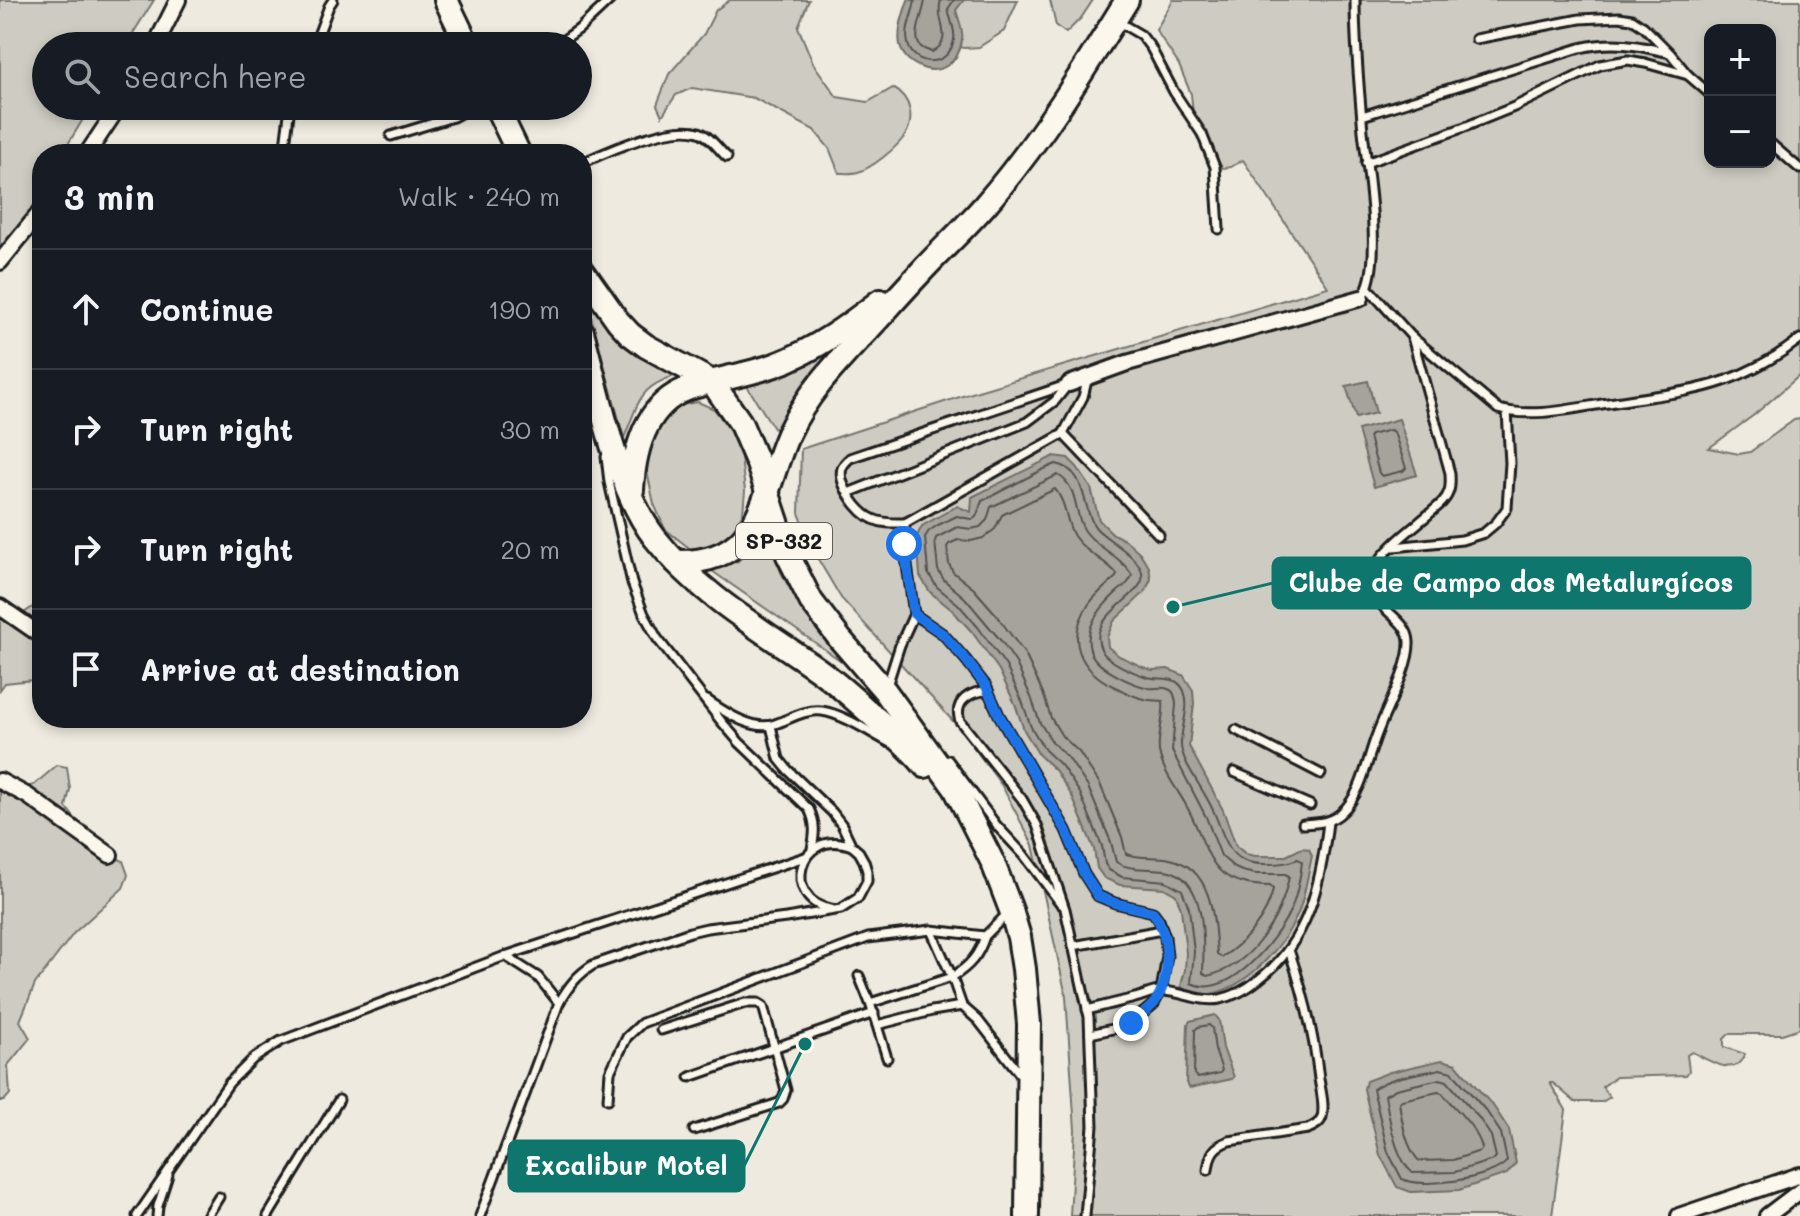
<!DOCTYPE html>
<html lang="en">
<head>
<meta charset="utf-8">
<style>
  :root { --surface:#171b24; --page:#242831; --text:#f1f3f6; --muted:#9ea1a6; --line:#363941 }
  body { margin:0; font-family:Mali,sans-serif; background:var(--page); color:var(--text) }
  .controls { position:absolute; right:24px; top:24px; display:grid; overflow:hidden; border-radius:16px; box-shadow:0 4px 12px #0003 }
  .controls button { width:72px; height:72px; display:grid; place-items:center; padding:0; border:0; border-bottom:2px solid var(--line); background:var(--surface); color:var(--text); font:40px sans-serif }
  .stop { position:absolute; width:24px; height:24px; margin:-18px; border:6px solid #1a73e8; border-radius:50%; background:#fff }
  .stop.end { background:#1a73e8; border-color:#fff; box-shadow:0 2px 8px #0008 }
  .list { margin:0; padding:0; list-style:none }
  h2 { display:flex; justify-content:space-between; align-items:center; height:104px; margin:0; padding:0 32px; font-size:34px }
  h2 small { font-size:26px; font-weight:400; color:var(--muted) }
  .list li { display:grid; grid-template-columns:52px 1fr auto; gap:24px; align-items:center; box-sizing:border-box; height:120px; padding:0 32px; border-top:2px solid var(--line) }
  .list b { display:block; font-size:30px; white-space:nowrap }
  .list em { font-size:26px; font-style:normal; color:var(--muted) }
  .icon { flex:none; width:44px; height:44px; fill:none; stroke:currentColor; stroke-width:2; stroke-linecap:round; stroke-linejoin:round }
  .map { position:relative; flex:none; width:1800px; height:1216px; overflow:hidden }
  .search { position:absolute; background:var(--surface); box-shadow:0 4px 12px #0003; left:32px; top:32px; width:560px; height:88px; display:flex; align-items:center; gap:20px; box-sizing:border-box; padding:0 28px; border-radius:44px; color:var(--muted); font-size:30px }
  .panel { position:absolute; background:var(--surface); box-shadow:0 4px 12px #0003; left:32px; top:144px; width:560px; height:584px; border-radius:32px }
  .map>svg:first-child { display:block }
</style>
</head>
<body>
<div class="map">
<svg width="1800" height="1216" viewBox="0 0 1800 1216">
  <rect width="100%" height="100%" fill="#eeeadf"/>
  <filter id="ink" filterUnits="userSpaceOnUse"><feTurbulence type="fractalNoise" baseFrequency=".0125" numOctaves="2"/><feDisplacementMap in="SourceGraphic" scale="16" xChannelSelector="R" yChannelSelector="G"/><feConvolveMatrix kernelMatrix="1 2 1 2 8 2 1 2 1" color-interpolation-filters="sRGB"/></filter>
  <g filter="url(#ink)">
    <!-- green -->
    <g fill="#ceccc2" stroke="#75746f" stroke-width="2" fill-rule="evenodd">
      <polygon points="0,0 154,0 125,46 46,46 46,106 91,106 62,154 42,154 42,195 18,234 0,256"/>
      <path d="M730,0H809L798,27L813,63L837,97L868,102L893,88C912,98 915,121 904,137C895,149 872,168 858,172C852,174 845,173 839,173L829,148L814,130L754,98L692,88L676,95L662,116L657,105L669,74L704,34L716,10Z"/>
      <polygon points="933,0 1018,0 1004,31 979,47 964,48 952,45"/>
      <polygon points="1050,0 1093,0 1081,18 1066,33 1056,26"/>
      <path d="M1173,0H1800V375L1754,415L1709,448L1739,454L1750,452L1794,420L1800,419V1028L1782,1034H1729L1724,1039V1047L1745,1054C1735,1079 1708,1060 1692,1052L1687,1055L1689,1071L1686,1075L1616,1077L1602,1087L1610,1097L1602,1102H1575L1553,1083H1550L1566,1110L1552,1216H1070L1075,1130L1066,996L1033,845L1002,786L961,730L841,598L818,559L799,513L801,449L978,391L1328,287L1243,160L1231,167L1223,168L1195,133L1191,94L1179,65L1156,30ZM1710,30H1770V162H1710Z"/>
      <path d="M582,283L681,374C638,386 640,400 624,438Z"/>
      <polygon points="839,342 805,384 775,430 745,383"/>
      <polygon points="698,402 714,409 739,441 745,491 743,513 726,543 697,554 665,529 654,504 645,462 663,418 680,405"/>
      <path d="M768,530C771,540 773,550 776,560C790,598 822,634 847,665L709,569L738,561Z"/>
      <polygon points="40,602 42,609 42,679 5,683 0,690 0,619 12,621"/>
      <polygon points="57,765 67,767 70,789 66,807 99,849 123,861 128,875 123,888 74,933 35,984 20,1021 30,1038 8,1065 10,1094 4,1101 0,1101 0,782 9,791 34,785"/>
    </g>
    <!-- water -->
    <g fill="#a6a39d" stroke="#6f6d69" stroke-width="2">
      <path d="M908,0H964L956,10C958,18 964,31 962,40C959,63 939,77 918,66C909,61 905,58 901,49C896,33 903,15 908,0Z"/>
      <polygon points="1368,381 1376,413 1356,418 1346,386"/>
      <polygon points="1399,419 1417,475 1374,487 1358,430"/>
      <path d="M1054,456L1068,458L1077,467L1091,488L1099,520L1112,533L1128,542L1140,553L1149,567L1151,579L1145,592L1114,621L1107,637L1108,647L1119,656L1143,667L1152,670L1168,669L1183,675L1193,690L1194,704L1189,746L1223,810L1236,846L1246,854L1255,856H1286L1302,848L1309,849L1312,856C1308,874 1305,894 1299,911C1286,944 1248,987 1211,994C1203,995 1195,994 1187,993L1181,986L1185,970L1186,953L1181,909L1176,895L1164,888L1120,885L1104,878L1097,868L1094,849L1072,796L1055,770L1039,755L1024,730L1015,704L999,670L972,632L952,610L930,592L920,576L917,536L922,526L957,506L971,512L972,497Z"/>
      <polygon points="1215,1015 1219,1020 1223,1048 1234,1077 1232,1079 1190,1088 1186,1083 1188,1024 1190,1021"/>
      <polygon points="1442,1060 1456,1064 1494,1107 1509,1130 1516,1163 1507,1174 1459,1190 1411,1192 1397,1187 1380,1155 1364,1089 1366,1081 1390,1072"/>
    </g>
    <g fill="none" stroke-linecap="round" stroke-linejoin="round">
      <!-- shore -->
      <g stroke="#535250" stroke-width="2">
        <path d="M915,0C913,15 904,29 908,44C914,67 949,68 954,40C956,31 950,19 948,9L954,0"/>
        <path d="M925,0C924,12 912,36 920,46C922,48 929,51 932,52C956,39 934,21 941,0"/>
        <polygon points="1390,430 1394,432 1406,468 1403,471 1382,476 1379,473 1369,437 1371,435"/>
        <path d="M1056,464C1088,469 1082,512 1096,528C1107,541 1147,559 1142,580C1137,599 1086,618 1101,649C1106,662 1135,673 1147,677C1162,681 1176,674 1184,691C1191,708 1180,728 1181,746C1182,760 1198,782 1205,795C1209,802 1213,809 1216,817C1226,842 1230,864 1263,864C1276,864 1286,864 1298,859L1302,862C1300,878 1297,897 1290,911C1276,941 1228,1001 1191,983L1194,952L1189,908L1182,890L1166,881L1122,877L1109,870L1105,864L1102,846L1080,793L1061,765L1045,750L1031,727L1022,701L1006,666L978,627L958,604L937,587L928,573L925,537L929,531L938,525L957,516C980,522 974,520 982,501L1042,470Z"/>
        <path d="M1058,475C1080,488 1073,514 1085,531C1098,549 1120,555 1132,575C1130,583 1123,587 1116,593C1100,608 1082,629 1091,653C1098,669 1133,685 1149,688C1155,689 1162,686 1168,689C1175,691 1175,698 1176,704L1172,751L1206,817L1221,856L1235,868L1242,871L1255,874H1285L1289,876C1282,917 1251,967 1207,976L1203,973C1204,942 1207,876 1165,870C1148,868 1131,871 1116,862L1111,842L1088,787L1069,759L1053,743L1040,723L1031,697L1016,663L1002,642L965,598L944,580L938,570L935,541L936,538L957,527L971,529L980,527L987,520L991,507Z"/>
        <path d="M1055,489C1067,503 1065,521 1074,536C1086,554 1105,559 1117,574L1116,577C1107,585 1096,594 1089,604C1065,639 1079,670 1115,687C1124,691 1134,697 1144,699C1151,701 1157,700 1163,701C1165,717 1157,735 1159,751C1162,771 1178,790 1187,807C1212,853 1206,885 1270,886L1273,889C1268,916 1245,943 1222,957L1217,954C1214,919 1213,868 1170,859C1155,856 1140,859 1126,854L1122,837L1100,784L1079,752L1062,736L1051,718L1043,693L1025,654L995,613L974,589L953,572L949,564L947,547L949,544L958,540L971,541L983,538L995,529L1002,515Z"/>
        <polygon points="1209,1025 1212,1028 1215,1050 1222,1070 1220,1073 1198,1078 1194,1074 1195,1030 1198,1027"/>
        <path d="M1440,1069L1452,1072L1487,1112L1501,1133L1507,1161C1493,1179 1422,1189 1402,1179L1388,1152L1373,1089C1391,1076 1419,1074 1440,1069Z"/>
        <path d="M1440,1079L1447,1081L1479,1118L1491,1136L1496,1157L1493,1160L1455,1172L1413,1173C1395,1159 1389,1117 1385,1095L1396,1089Z"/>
        <path d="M1438,1092L1442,1093C1455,1109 1477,1127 1482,1148L1480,1151L1453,1160L1419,1161C1406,1147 1402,1122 1399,1102L1402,1100Z"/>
      </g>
      <!-- service casing -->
      <g stroke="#1c1c1c" stroke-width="13">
        <g id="service">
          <path d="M1355,0C1355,44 1359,88 1363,131C1367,169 1383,260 1365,292"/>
          <polyline points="1117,21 1141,35 1151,48 1174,92 1202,134 1215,167 1219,229"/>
          <polyline points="1476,39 1580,19 1619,17 1632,19 1644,27 1668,51"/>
          <polyline points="314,46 329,6 333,0"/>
          <polyline points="555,46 579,29 610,0"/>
          <path d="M1362,116L1580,48C1613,40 1637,45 1670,53L1688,75"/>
          <polyline points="391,136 453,117 473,106"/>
          <polyline points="1770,143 1800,169"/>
          <polyline points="284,154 290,106"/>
          <path d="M582,163C608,151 671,123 699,132C709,135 719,150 727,157"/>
          <polyline points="1366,163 1462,128 1514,107 1600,65 1628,60 1645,63 1688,75 1710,94"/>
          <path d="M1368,288L1412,337L1498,409C1535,419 1578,407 1615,402C1651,396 1690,393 1724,381C1752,371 1777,357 1800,339"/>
          <polyline points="1088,377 1083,397 1063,434 1159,535"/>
          <path d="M606,457L609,482L632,583L644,614L657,638L721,721L739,742L809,809C816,823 815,834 812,849"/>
          <polyline points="848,493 1027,422 1055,401 1067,386"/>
          <path d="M905,523C895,523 883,524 873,519C859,513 837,484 842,468C844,463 846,462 850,458L1069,384"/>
          <polyline points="1394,547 1462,540 1484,533 1496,523 1507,508 1510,463 1507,411"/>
          <polyline points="914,614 943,634 966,660 986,686 999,715 1066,830 1084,874 1098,896 1115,903 1153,912 1159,920 1165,937 1167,956 1161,991 1154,1004 1131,1023 1117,1028 1090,1034"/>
          <polyline points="887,686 900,645 914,614 904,544 905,523 1063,434"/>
          <path d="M988,691C971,691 953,701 960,721L1022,799L1037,825L1065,909L1089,1017L1093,1126L1085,1216"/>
          <path d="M707,700C725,712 753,732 775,724C790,719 805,709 822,711C843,714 871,733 890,743"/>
          <polyline points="1236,730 1321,774"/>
          <polyline points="948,760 997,826 1024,855 1061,904"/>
          <polyline points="1234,772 1310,805"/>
          <path d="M1303,824C1318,823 1331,823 1342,812C1363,792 1367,759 1377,734C1386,709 1410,667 1409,642C1408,613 1358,606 1374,570C1382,550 1413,528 1429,514C1437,507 1446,501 1449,491C1451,485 1450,479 1450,473L1412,337"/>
          <path d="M831,909C781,901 797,826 852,846"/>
          <polyline points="931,930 952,977 962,1006"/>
          <polyline points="1073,946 1162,930"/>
          <polyline points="505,956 538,977 559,1003"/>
          <polyline points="859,976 870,1003 887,1058"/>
          <path d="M870,1003L952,977C970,966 979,955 985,936"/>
          <path d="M1087,1010C1103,1006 1119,1002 1135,998C1143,996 1151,992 1159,991C1179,990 1199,1003 1220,999C1234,996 1247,989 1258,980C1309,942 1321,882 1328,822"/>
          <polyline points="877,1025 932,1011 962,1006 978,1020 1023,1078"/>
          <polyline points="661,1030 745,1003 758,1003 763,1006 786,1090 783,1099 779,1103 694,1130"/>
          <polyline points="690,1077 874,1013"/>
          <polyline points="608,1099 610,1072 627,1037 642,1023 868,938 931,930 985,936 1008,913"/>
          <path d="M1208,1170C1210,1154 1213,1147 1229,1141L1308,1129C1314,1126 1320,1124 1322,1117C1325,1106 1321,1091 1319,1079C1314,1034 1304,994 1289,950"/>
          <polyline points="137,1216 229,1083 253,1059 281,1041 505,956 805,857"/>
          <polyline points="157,1216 158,1206 168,1175"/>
          <polyline points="207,1216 219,1197"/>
          <polyline points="268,1216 339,1100"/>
          <path d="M480,1216L559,1003C568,987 577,975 593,965L690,932L707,928L786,918L841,909L858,898L867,881V871L864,861L859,852L852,846L842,825L832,812L788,770L779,759L771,726"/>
        </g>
      </g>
      <!-- minor casing -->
      <g stroke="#1c1c1c" stroke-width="20">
        <g id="minor">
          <polyline points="155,46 178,0"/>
          <polyline points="87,154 119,106"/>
          <polyline points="0,262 42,210"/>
          <polyline points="1069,384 1127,363 1361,298"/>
          <polyline points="0,607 42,636"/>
          <polyline points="0,781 28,796 110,855"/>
          <polyline points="1679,1216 1800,1175"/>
          <polyline points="1767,1216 1800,1191"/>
        </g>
      </g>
      <!-- primary casing -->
      <g stroke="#1c1c1c" stroke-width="28">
        <g id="primary">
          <polyline points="446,0 468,46"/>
          <polyline points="496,106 519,154"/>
          <polyline points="582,270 618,321 630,334 646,346 712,382 740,422 758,464 788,555 811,601 840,639 885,691 955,788 993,863 1011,910 1019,937 1024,969 1029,1024 1027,1216"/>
          <path d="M582,332C599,394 616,488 655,538C699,594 759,628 816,668C836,682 854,699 872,715C890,731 910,747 925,766"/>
          <path d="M632,490C634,451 645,405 687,389C715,379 747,375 775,365C814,351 848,326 880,301"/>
          <path d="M676,562C763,564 761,495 788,434C805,397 833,367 861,337C880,317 899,295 918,275C940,251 964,229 985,205C1039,143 1084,70 1127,0"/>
        </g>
      </g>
      <!-- service -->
      <use href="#service" stroke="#fbf7ec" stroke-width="7"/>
      <!-- minor -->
      <use href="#minor" stroke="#fbf7ec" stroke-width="14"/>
      <!-- primary -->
      <use href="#primary" stroke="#fbf7ec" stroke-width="22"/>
    </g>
  </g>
  <g fill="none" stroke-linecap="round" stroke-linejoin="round" filter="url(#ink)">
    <!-- route -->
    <path stroke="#1a73e8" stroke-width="10" d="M904,544L914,614L943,634L966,660L986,686L999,715L1066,830L1084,874L1098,896L1115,903L1153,912C1170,935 1172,977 1155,1002C1149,1010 1139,1017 1131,1023"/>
  </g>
  <g text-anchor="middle" stroke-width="6" stroke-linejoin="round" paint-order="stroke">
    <!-- shield labels -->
    <rect fill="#fbf7ec" stroke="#5f5e5a" stroke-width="2" x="736" y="523" width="96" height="36" rx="6"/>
    <g font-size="22" font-weight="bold" fill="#1c1c1c">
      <text x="784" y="549">SP-332</text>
    </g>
  </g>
  <!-- callouts -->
  <path fill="none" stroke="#0f766e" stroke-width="3" d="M1173 607L1273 583M805 1044L744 1166"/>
  <g fill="#0f766e" stroke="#fbf7ec" stroke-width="3">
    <circle cx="1173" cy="607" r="8"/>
    <circle cx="805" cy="1044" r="8"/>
  </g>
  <g fill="#0f766e" stroke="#0f766e" stroke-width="3">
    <rect x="1273" y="558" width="477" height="50" rx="8"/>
    <rect x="509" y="1141" width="235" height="50" rx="8"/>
  </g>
  <g font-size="26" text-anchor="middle" font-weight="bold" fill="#fff">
    <text x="1511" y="592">Clube de Campo dos Metalurgícos</text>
    <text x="626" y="1175">Excalibur Motel</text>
  </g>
</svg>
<div class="controls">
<button>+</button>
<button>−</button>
</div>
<div class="stop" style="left:904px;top:544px"></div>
<div class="stop end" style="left:1131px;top:1023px"></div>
<div class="search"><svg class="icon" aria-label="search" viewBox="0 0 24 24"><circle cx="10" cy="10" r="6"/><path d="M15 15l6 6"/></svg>Search here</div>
<section class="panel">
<h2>3 min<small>Walk · 240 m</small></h2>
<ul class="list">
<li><svg class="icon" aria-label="ahead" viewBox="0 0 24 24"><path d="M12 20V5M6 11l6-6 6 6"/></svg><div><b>Continue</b></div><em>190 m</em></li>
<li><svg class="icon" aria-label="right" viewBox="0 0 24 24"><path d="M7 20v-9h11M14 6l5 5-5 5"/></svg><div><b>Turn right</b></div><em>30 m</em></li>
<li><svg class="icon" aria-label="right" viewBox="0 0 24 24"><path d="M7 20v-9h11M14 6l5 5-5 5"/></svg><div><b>Turn right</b></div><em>20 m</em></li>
<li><svg class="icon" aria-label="arrive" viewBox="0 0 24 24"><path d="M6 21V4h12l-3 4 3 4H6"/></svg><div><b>Arrive at destination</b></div></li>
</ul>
</section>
</div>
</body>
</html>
